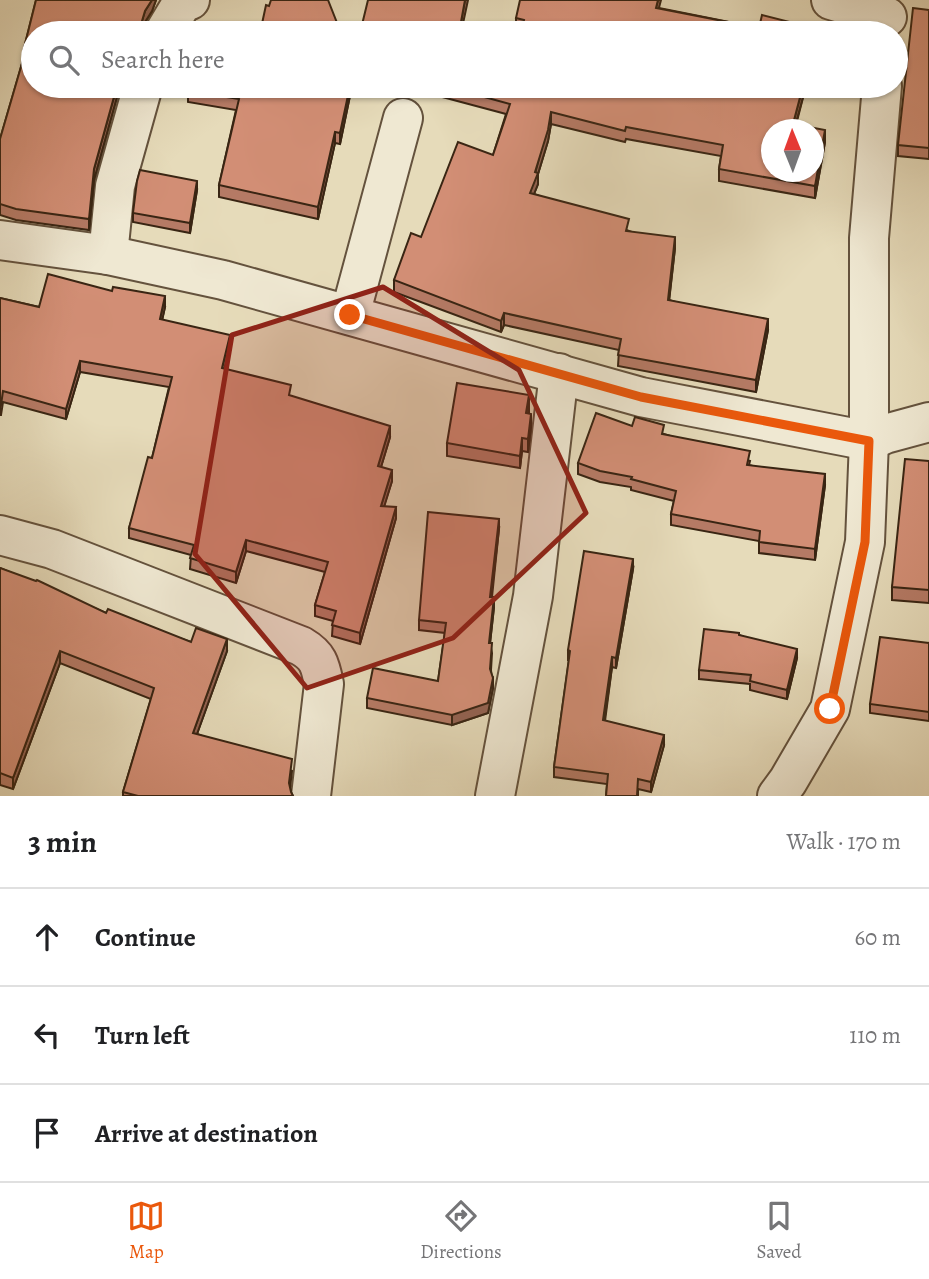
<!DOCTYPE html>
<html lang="en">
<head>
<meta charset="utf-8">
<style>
  :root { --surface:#fff; --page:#f2f2f2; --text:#202124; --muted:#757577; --line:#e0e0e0; --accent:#ea580c }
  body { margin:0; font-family:Alegreya,serif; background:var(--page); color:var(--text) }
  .compass { position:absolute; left:761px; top:119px; width:63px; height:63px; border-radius:50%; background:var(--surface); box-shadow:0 2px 5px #0004; rotate:359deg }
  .stop { position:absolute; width:21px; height:21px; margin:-16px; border:5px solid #ea580c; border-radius:50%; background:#fff }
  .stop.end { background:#ea580c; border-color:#fff; box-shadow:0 2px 7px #0008 }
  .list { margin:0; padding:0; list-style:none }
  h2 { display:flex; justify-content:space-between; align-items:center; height:91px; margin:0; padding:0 28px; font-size:30px }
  h2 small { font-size:23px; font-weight:400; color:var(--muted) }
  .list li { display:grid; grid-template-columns:46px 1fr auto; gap:21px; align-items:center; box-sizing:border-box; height:98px; padding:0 28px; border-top:2px solid var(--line) }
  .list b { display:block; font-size:26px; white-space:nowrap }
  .list em { font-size:23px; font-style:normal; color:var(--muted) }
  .icon { flex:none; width:38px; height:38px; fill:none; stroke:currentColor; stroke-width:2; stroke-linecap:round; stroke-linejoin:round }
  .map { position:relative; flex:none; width:929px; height:796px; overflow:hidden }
  .search { position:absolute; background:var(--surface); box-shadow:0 2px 5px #0004; left:21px; right:21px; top:21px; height:77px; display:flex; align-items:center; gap:18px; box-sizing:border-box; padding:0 24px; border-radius:38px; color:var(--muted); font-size:26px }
  .sheet { height:385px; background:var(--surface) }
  nav { display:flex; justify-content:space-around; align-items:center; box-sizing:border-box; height:98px; border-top:2px solid var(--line); background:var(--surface); font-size:19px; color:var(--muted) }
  nav a { display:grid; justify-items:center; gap:4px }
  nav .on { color:var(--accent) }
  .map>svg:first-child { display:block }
</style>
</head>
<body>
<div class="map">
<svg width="929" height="796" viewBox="0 0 929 796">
  <rect width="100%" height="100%" fill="#e6dbba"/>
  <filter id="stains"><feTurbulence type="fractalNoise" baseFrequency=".00286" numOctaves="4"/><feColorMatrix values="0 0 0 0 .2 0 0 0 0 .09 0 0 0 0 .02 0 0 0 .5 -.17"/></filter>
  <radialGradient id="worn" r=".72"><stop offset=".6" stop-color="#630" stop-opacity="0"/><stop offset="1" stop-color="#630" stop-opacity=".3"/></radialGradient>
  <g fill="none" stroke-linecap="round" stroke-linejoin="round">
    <!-- minor casing -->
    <g stroke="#64523d" stroke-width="42">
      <g id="minor">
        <polyline points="831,0 887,17"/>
        <polyline points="164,33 182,3 190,0"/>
        <polyline points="0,240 108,255 223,280 641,397 869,441 885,434 929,422"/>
        <polyline points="108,255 115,186 143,86"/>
        <polyline points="350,315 403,118"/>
        <path d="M0,535L52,549L301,646C318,656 320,664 324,684L311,796"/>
        <polyline points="495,796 533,596 559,373"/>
        <polyline points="777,796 788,781 830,709 865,542 869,441 869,238 882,86"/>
      </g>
    </g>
    <!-- minor -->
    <use href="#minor" stroke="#efe8d2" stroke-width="38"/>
  </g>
  <!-- wall -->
  <g fill="#b57a65" stroke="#392513" stroke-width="2">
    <polygon points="36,0 156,0 152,11 145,22 143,33 33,86 120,86 94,180 89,230 16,220 0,215 0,139 23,60 23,52"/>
    <polygon points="659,8 759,28 817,33 522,31 516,30 516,18"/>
    <polygon points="929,10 929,159 898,156 898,145"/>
    <polygon points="352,86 340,144 335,143 318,219 219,197 219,185 236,110 188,102 188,91"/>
    <polygon points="376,86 806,86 796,125 825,142 815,198 719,181 719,169 721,156 626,139 625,142 551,124 548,141 538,174 538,184 534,194 629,231 675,248 669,300 768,330 756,392 618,366 619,350 504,325 501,332 394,292 394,280 421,237 493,155 506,114 401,86 400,92"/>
    <polygon points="197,190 190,233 133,222 133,213"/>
    <polygon points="0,298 39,307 165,307 162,320 230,346 225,369 390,437 381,467 392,481 384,506 396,518 360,644 332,636 333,621 315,616 315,605 325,572 246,551 236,583 190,569 191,555 129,538 129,528 152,458 169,387 80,372 66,419 3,402 1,415 0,415"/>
    <polygon points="529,408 529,414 531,427 528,452 522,451 520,468 447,456 447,443"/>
    <polygon points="632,426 664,434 750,461 749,465 825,485 815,560 759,553 759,541 671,525 671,514 674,501 631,490 631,487 600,482 578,474 578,463"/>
    <polygon points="929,461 929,603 892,600 892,587"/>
    <polygon points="499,529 492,597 494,607 490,643 492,653 491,670 493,688 488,713 452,725 367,708 367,698 438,681 445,633 419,630 419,620"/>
    <polygon points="0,568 106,613 191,642 227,651 197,734 292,771 290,788 291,792 293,796 123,796 123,792 151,699 60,663 13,789 0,785"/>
    <polygon points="633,569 616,668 612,667 605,721 664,745 651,792 638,789 638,796 606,796 607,784 554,777 554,767 569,660 568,660 568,650"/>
    <polygon points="739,635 797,658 787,699 750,690 750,684 699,679 699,670"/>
    <polygon points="929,643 929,721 870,713 870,704"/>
  </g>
  <!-- shaded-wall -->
  <g fill="#936352" stroke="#392513" stroke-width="2">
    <polygon points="152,0 156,0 152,11 145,22 143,33 141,33 142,21 145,11"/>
    <polygon points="465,0 468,0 461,33 459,33"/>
    <polygon points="658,0 661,0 656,19 656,8"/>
    <polygon points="117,86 120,86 94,180 89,230 89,219 94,169"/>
    <polygon points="350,86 352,86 340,144 340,133"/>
    <polygon points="803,86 806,86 794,130 793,124"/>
    <polygon points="551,112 551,124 548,141 538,174 538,184 530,204 530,193"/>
    <polygon points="825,130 825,142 815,198 815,186"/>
    <polygon points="335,132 335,143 318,219 318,207"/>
    <polygon points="197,181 197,190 190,233 190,223"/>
    <polygon points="675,237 675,248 668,311 668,300"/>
    <polygon points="165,296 165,307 160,330 160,319"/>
    <polygon points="504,313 504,325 501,332 501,321"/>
    <polygon points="768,319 768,330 756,392 756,380"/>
    <polygon points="230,335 230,346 222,379 222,368"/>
    <polygon points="80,361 80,372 66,419 66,409"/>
    <polygon points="529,395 529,408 526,426 526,413"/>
    <polygon points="531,414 531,427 528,452 528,439"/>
    <polygon points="390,426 390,437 378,477 378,466"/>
    <polygon points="522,438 522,451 520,468 520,456"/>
    <polygon points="392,470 392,481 381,517 381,506"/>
    <polygon points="825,474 825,485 815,560 815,549"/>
    <polygon points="396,507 396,518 360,644 360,633"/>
    <polygon points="499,519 499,529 490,607 490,597"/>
    <polygon points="246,540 246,551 236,583 236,572"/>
    <polygon points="633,559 633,569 616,668 616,658"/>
    <polygon points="494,597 494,607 489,653 489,643"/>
    <polygon points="227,639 227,651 193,745 193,733"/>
    <polygon points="797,649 797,658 787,699 787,690"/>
    <polygon points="60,651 60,663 13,789 13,778"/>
    <polygon points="612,657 612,667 603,730 603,720"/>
    <polygon points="493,678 493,688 488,713 452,725 452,715"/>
    <polygon points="664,735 664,745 651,792 651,782"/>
  </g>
  <!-- building -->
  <g fill="#d28e75" stroke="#392513" stroke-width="2" fill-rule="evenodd">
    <polygon points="36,0 152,0 145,11 142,21 143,27 141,33 33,33 33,86 117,86 94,169 89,219 16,209 0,204 0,139 25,53 23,52"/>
    <polygon points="271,0 328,0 341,33 260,33 266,5 269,6"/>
    <polygon points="368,0 465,0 459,33 360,33"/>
    <polygon points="520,0 658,0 656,8 759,28 762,15 817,29 816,33 521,33 524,20 516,18"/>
    <polygon points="913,8 929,10 929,148 898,145"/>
    <polygon points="197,31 215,33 197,33"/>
    <polygon points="188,86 350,86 340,133 335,132 318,207 219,185 239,99 188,91"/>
    <path d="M444,86H803L793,124L825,130L815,186L719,169L723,145L626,127L625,131L551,112L548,130L535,172L538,173L530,193L629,219L626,231L675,237L668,300L768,319L756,380L618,355L621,339L504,313L501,321L394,280L411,233L421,237L458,142L493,155L510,104ZM772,130H814V172H772Z"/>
    <polygon points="140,170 197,181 190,223 133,213 137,181"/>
    <polygon points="48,274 112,291 113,287 165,296 160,319 230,335 222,368 291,385 289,395 390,426 378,466 392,470 381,506 396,507 360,633 332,625 336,611 315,605 328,562 246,540 236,572 190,558 194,545 129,528 148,457 152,458 172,377 80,361 66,409 3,391 1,405 0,404 0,298 39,307"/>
    <polygon points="457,383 529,395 526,413 531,414 528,439 522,438 520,456 447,443"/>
    <polygon points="596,413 632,426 635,417 664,425 662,434 750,451 747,465 825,474 815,549 759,542 760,531 671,514 676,491 631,479 632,477 600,471 578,463"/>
    <polygon points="905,459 929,461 929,590 892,587"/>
    <polygon points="428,512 499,519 490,597 494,597 489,643 492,643 490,669 493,678 488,703 452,715 367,698 373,668 438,681 446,623 419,620"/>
    <polygon points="584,551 633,559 616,658 612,657 603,720 664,735 651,782 638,779 637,796 606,796 608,774 554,767 570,651 568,650"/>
    <polygon points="0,568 36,581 37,580 106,613 108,609 191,642 196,628 227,639 193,733 292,759 289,783 291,792 293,796 138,796 123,792 154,688 60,651 13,778 0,773"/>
    <polygon points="704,629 739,633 739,635 797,649 787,690 750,681 751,675 699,670"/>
    <polygon points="880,637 929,643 929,712 870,704"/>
  </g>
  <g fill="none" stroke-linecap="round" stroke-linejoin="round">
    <!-- route -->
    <polyline stroke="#ea580c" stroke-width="9" points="350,315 641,397 869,441 865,542 830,709"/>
  </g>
  <!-- marked area -->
  <path fill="#8f2418" fill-opacity="0.2" stroke="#8f2418" stroke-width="5" stroke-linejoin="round" d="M383,287L519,370L586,513L453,638L307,688L195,554L232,335Z"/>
  <rect width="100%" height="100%" filter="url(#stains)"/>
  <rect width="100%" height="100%" fill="url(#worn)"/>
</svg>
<svg class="compass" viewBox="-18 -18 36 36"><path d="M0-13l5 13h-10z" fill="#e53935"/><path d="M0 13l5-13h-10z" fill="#757577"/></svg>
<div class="stop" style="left:830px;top:709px"></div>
<div class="stop end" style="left:350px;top:315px"></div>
<div class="search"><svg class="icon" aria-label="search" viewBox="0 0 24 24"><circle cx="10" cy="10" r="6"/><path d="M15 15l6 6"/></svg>Search here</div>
</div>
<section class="sheet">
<h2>3 min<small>Walk · 170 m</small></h2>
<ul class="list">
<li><svg class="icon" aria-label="ahead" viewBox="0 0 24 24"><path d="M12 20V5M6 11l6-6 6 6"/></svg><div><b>Continue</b></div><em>60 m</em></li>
<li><svg class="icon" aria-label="left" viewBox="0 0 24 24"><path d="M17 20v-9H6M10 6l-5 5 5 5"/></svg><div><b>Turn left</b></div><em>110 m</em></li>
<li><svg class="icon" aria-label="arrive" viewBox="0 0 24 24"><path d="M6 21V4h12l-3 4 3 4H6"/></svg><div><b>Arrive at destination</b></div></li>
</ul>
</section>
<nav>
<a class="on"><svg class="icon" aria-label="map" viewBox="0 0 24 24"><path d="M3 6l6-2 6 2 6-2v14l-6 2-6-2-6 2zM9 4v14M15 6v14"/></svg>Map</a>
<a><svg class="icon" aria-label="directions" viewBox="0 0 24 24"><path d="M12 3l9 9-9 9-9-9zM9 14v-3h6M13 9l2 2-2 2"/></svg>Directions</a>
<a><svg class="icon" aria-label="saved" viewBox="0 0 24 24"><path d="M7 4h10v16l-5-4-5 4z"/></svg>Saved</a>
</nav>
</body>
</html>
